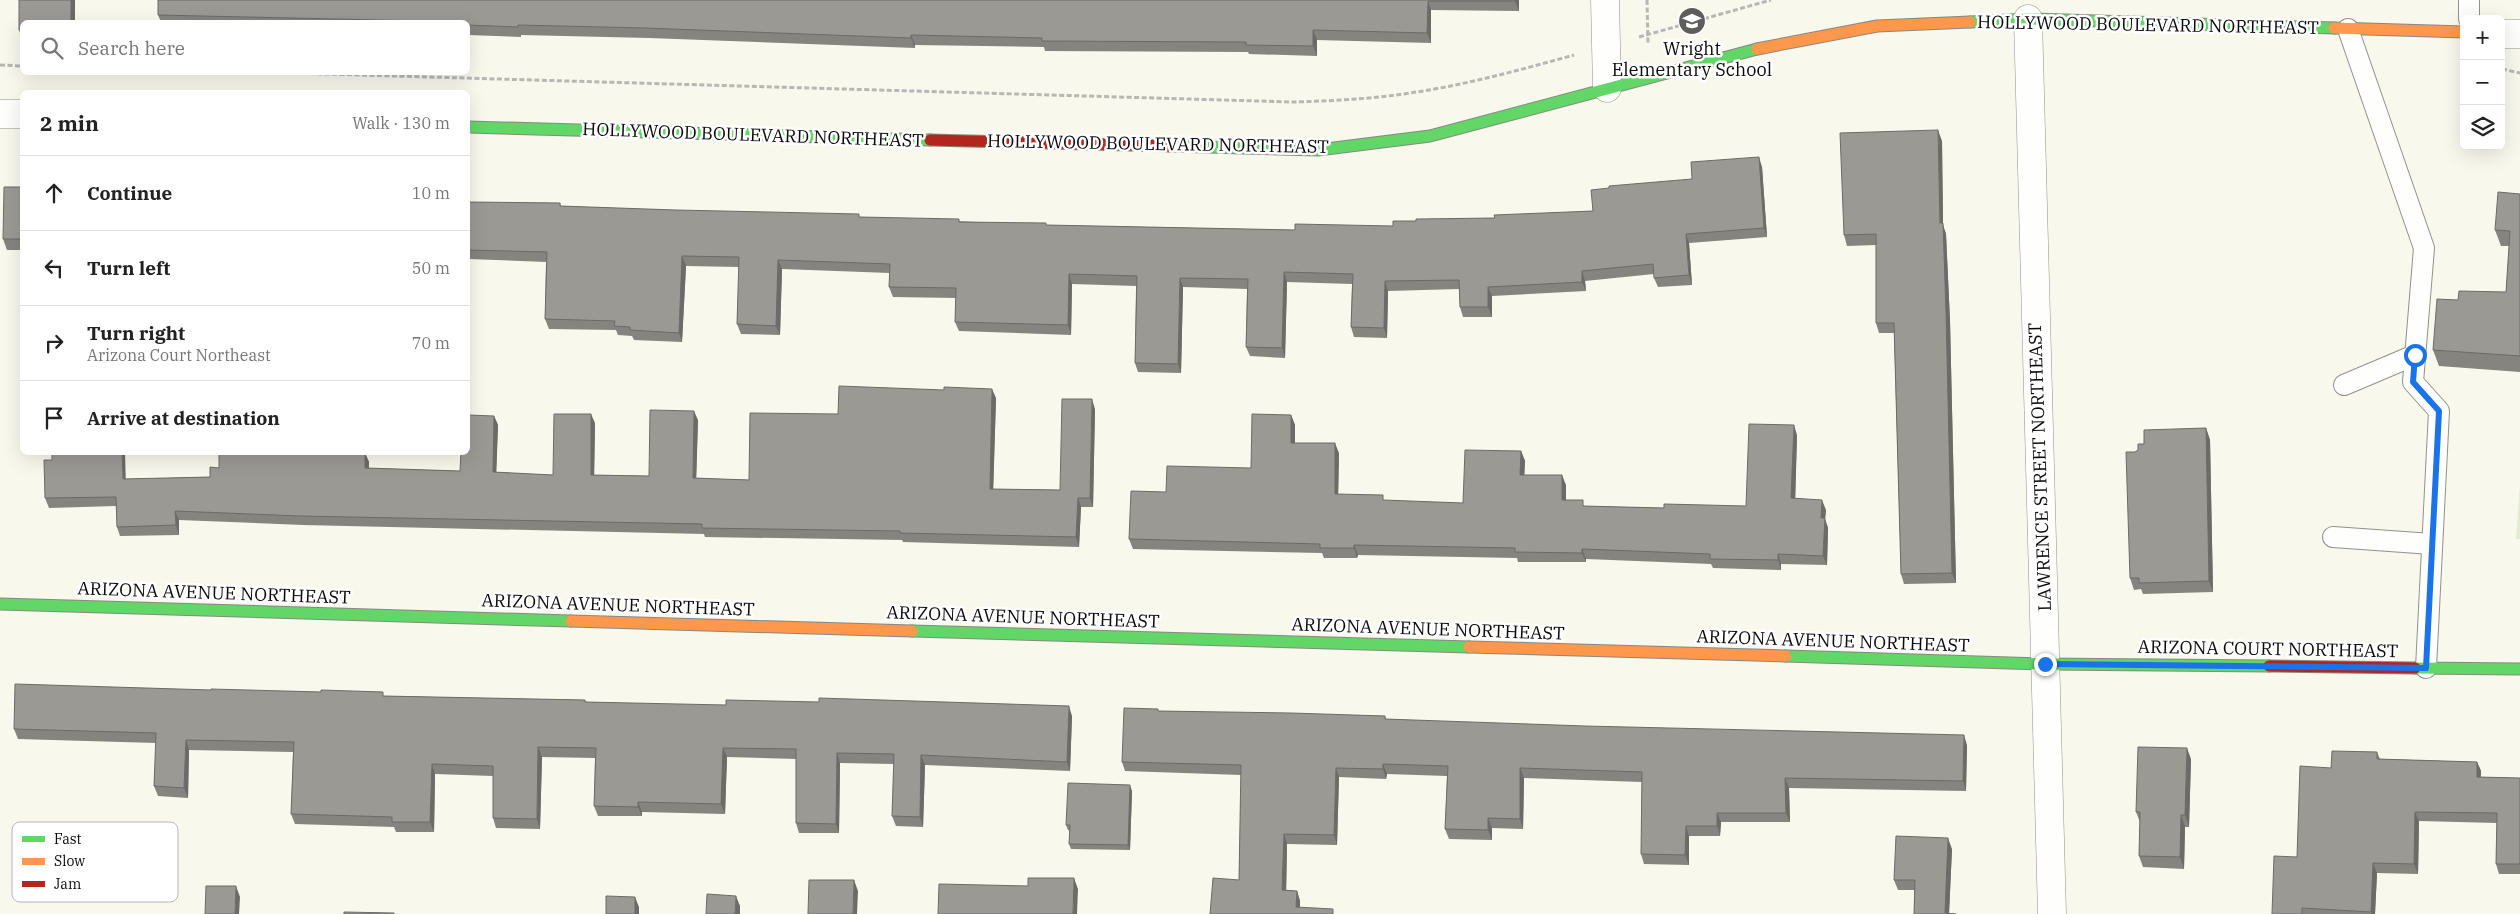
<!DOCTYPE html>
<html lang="en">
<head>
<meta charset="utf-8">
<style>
  :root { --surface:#fff; --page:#f2f2f2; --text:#222; --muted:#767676; --line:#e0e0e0 }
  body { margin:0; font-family:"IBM Plex Serif",serif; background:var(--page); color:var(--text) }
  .controls { position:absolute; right:15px; top:15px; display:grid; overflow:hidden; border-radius:8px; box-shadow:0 5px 20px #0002 }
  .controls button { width:45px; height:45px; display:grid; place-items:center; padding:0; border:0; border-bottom:1px solid var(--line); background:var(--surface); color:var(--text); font:25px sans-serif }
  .stop { position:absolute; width:15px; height:15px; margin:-11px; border:4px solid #1a73e8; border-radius:50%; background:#fff }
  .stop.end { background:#1a73e8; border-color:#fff; box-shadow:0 1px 5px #0008 }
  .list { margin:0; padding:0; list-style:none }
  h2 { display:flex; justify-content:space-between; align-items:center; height:65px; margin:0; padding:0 20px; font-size:21px }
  h2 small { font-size:16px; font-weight:400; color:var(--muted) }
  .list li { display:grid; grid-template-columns:32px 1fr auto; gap:15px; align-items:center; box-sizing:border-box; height:75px; padding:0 20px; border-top:1px solid var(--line) }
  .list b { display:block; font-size:19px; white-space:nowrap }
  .list p { margin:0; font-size:16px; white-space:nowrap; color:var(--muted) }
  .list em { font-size:16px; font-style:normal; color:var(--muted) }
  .icon { flex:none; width:28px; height:28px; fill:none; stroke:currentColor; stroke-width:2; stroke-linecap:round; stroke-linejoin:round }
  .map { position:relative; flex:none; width:2520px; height:914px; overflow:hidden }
  .search { position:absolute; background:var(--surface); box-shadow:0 5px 20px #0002; left:20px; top:20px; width:450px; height:55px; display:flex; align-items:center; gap:12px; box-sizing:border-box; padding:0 18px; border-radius:8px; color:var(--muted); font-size:19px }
  .panel { position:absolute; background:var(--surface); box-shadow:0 5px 20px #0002; left:20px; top:90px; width:450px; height:365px; border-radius:8px }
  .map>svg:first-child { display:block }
</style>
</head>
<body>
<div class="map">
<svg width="2520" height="914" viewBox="0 0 2520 914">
  <rect width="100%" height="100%" fill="#f9f8ed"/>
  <!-- green -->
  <polygon fill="#e0eece" points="2520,484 2520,539 2516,539"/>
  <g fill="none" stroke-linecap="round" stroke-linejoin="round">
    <!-- lane casing -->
    <g stroke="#92918c" stroke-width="22">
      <g id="lane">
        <polyline points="2469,0 2469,19"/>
        <polyline points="2348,29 2424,248 2413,382 2439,411 2426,668"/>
        <polyline points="2344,385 2415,355"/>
        <polyline points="2333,537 2432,544"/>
      </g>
    </g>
    <!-- street casing -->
    <g stroke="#92918c" stroke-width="29">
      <g id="street">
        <polyline points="1605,0 1607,88"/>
        <polyline points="2028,19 2052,914"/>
        <polyline points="2501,34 2520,34"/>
        <polyline points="0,114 22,114"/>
      </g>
    </g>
    <!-- fast casing -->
    <g stroke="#888883" stroke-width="13">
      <g id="fast">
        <polyline points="1970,22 2028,19 2334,28"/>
        <polyline points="468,127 930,140"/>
        <polyline points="1170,146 1318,150 1430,136 1757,49"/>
        <polyline points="0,604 571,621"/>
        <polyline points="912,631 1469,647"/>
        <polyline points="1786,656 2045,664 2269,666"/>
        <polyline points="2415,668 2520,669"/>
      </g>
    </g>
    <!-- slow casing -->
    <g stroke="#888883" stroke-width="13">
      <g id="slow">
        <polyline points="2334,28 2464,32"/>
        <polyline points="1757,49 1877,26 1970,22"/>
        <polyline points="571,621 912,631"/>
        <polyline points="1469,647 1786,656"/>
      </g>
    </g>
    <!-- jam casing -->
    <g stroke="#888883" stroke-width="13">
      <g id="jam">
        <polyline points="930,140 1170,146"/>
        <polyline points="2269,666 2415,668"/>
      </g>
    </g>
    <!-- path -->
    <g stroke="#b7b7b5" stroke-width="3" stroke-dasharray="5 2.5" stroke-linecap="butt">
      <polyline points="1647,0 1648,43"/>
      <polyline points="1639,37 1771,0"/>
      <polyline points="0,65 22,66"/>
      <polyline points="2502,69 2520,73"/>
      <path d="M257,72L1292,102C1331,101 1371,99 1410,93C1465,85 1520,70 1574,55"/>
    </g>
    <!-- lane -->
    <use href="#lane" stroke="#fefefc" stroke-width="20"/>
    <!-- street -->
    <use href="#street" stroke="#fefefc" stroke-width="28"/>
    <!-- fast -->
    <use href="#fast" stroke="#63d668" stroke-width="11"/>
    <!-- slow -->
    <use href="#slow" stroke="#ff974d" stroke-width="11"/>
    <!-- jam -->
    <use href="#jam" stroke="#b3261e" stroke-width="11"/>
  </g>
  <!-- wall -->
  <g fill="#85847f">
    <polygon points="19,0 75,0 75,22 22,22 22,39 19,30"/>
    <polygon points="158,0 1519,0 1519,11 1431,10 1431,43 1317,40 1317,56 1249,54 1248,52 1045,51 1044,47 915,45 915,48 649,38 521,35 521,37 468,35 468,22 161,22 158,15"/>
    <polygon points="1942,141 1943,225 1946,234 1950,321 1956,583 1904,584 1901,574 1894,333 1879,333 1876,323 1876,245 1847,246 1844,235"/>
    <polygon points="1762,167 1767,237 1689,243 1692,285 1658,287 1654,278 1654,274 1585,281 1586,291 1492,296 1492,317 1463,317 1460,307 1459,289 1388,291 1387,338 1354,337 1351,327 1352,284 1287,282 1285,358 1250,356 1246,347 1247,289 1183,287 1181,373 1138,372 1135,363 1136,286 1072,284 1071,335 959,331 955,322 956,298 893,297 889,287 890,273 782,269 780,335 741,334 737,324 739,267 686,266 682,342 634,340 632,336 618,335 616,330 549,329 545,319 546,262 468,259 468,202 560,203 561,206 860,217 1046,225 1295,230 1393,226 1416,221 1495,218 1593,211 1692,179"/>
    <polygon points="22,187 22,250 7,250 3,239"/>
    <polygon points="2520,194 2520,372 2439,366 2433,350 2458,300 2506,292 2509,246 2501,246 2495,230"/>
    <polygon points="996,398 993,489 1060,490 1095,409 1093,507 1081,507 1079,547 903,542 902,540 705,537 704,534 303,525 179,520 179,535 120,536 117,527 116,506 49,508 45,498 126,479 210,477 219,468 365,453 369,462 369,468 460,471 494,416 498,425 496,472 553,475 595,423 594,475 649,476 698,420 696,478 749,480 838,414"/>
    <polygon points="1291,415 1295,425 1295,443 1339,453 1338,494 1385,501 1463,503 1521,451 1525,461 1524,475 1566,485 1566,500 1585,506 1664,508 1746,506 1797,435 1795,499 1826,510 1825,519 1828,528 1827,565 1781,564 1781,570 1713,568 1711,564 1586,559 1586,562 1518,562 1517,558 1358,555 1357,558 1324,558 1322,553 1133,549 1129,539 1166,492 1251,468"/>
    <polygon points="2206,428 2210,440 2213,592 2143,594 2141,589 2134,590 2130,578 2135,452 2138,450 2144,444"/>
    <polygon points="211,690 321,692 385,696 585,700 586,702 1072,716 1070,771 925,765 923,827 896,826 892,816 894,764 840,763 839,833 799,833 796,823 796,759 727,757 725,814 642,812 642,816 598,816 594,806 595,758 542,757 540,829 496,828 493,818 493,776 435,774 434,832 396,832 394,827 295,824 291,814 293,752 189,750 188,798 158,796 154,786 156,743 18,739 14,729"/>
    <polygon points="1159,711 1385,716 1386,719 1967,745 1966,791 1789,788 1790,822 1721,822 1720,836 1689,836 1689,865 1644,864 1641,854 1642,782 1524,778 1523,829 1492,828 1492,840 1449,839 1445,829 1447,776 1387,774 1386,779 1339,777 1337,845 1287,844 1286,890 1297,891 1300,901 1300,907 1210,914 1239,880 1241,775 1125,771 1122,762"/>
    <polygon points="2377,752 2380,759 2477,762 2481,771 2481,777 2520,778 2520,874 2499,874 2496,864 2497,823 2419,821 2418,874 2377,873 2375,914 2272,914 2297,857 2331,768"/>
    <polygon points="2191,759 2189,827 2185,827 2184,869 2143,867 2139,856 2140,822 2136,812"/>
    <polygon points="1132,791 1130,850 1071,849 1069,844 1070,831 1068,830 1066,825"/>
    <polygon points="1952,849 1949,913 1914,914 1914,890 1898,890 1894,880"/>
  </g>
  <!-- shaded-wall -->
  <g fill="#6c6b68">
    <rect x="71" y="0" width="4" height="22"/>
    <polygon points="1515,0 1519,0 1519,11 1515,1"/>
    <polygon points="1428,1 1431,10 1431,43 1427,33"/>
    <polygon points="1313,30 1317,40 1317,56 1313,46"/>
    <polygon points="911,35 915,45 915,48 911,38"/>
    <polygon points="1938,130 1942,141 1943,225 1946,234 1950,321 1956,583 1952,573 1940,223"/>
    <polygon points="1759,157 1762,167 1767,237 1764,228"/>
    <polygon points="1686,234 1689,243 1692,285 1689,275"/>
    <polygon points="682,256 686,266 682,342 679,333"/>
    <polygon points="778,260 782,269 780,335 776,326"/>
    <polygon points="1582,271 1585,281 1586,291 1582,282"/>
    <polygon points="1284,272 1287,282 1285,358 1282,348"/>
    <polygon points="1069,274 1072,284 1071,335 1068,325"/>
    <polygon points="1180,278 1183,287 1181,373 1178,364"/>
    <polygon points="1385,281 1388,291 1387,338 1384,328"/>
    <polygon points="1488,287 1492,296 1492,317 1488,307"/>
    <polygon points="992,389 996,398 993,498 990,489"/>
    <polygon points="1092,399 1095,409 1093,507 1090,498"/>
    <polygon points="694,411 698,420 696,487 693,478"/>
    <polygon points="591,414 595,423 594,484 591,475"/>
    <polygon points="1291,415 1295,425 1295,453 1291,443"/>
    <polygon points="494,416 498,425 496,482 493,472"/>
    <polygon points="1794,425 1797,435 1795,508 1791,498"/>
    <polygon points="2206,428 2210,440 2213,592 2209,581"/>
    <polygon points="1335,443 1339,453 1338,504 1335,494"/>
    <polygon points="1521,451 1525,461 1524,484 1520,475"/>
    <polygon points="122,452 125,452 126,489 123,479"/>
    <polygon points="365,453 369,462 368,477 365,468"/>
    <polygon points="1562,475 1566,485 1566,510 1562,500"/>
    <polygon points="1078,498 1081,507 1079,547 1076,537"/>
    <polygon points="1822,500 1826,510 1825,519 1828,528 1827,565 1823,556 1821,518"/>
    <polygon points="175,511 179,520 179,535 176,525"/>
    <polygon points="1354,545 1358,555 1357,558 1354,548"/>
    <polygon points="1582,549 1586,559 1586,562 1582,553"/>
    <polygon points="1778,554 1781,564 1781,570 1778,560"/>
    <polygon points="1069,706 1072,716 1070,771 1067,762"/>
    <polygon points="1964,735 1967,745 1966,791 1963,781"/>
    <polygon points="186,740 189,750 188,798 184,788"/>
    <polygon points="538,747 542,757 540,829 537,819"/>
    <polygon points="723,748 727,757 725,814 721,804"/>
    <polygon points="2187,748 2191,759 2189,827 2185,815"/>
    <polygon points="837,753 840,763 839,833 836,824"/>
    <polygon points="921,755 925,765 923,827 920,817"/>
    <polygon points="2477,762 2481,771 2480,787 2477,777"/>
    <polygon points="432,764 435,774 434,832 430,822"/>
    <polygon points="1383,764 1387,774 1386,779 1383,769"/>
    <polygon points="1336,768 1339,777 1337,845 1334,835"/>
    <polygon points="1520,768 1524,778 1523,829 1520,819"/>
    <polygon points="1785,778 1789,788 1790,822 1786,813"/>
    <polygon points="1130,785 1132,791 1130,850 1128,845"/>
    <polygon points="638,802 642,812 642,816 638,807"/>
    <polygon points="2415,812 2419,821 2418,874 2414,864"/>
    <polygon points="1717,813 1721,822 1720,836 1717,826"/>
    <polygon points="2181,815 2185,827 2184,869 2180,857"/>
    <polygon points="1488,818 1492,828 1492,840 1488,830"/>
    <polygon points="1686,826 1689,836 1689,865 1685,855"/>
    <polygon points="1284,834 1287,844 1286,900 1282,890"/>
    <polygon points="1948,838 1952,849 1949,914 1945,914"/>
    <polygon points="2373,863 2377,873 2375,914 2372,914 2371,912"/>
    <polygon points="1074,878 1078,889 1077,914 1073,914"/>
    <polygon points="854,880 858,891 857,914 853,914"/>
    <polygon points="236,886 240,897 239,914 235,914"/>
    <polygon points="1297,891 1300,901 1300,914 1296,907"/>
    <polygon points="736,896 740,906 740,914 735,914"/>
    <polygon points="635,897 639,907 639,914 635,914"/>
  </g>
  <!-- building -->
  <g fill="#9b9994" stroke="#6c6b68">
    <polygon points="19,0 71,0 71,22 22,22 22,30 19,30"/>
    <polygon points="158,0 1515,0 1515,1 1428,1 1427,33 1313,30 1313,46 1246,45 1246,42 1042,41 1042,38 911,35 911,38 645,28 518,25 518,27 468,25 468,22 158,15"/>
    <polygon points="1938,130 1940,223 1943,223 1946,311 1952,573 1901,574 1894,323 1876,323 1876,234 1844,235 1840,133"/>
    <polygon points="1759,157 1764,228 1686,234 1689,275 1654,278 1653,264 1582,271 1582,282 1488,287 1488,307 1460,307 1459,280 1385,281 1384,328 1351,327 1353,274 1284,272 1282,348 1246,347 1248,279 1180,278 1178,364 1135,363 1137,276 1069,274 1068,325 955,322 956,288 889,287 890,264 778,260 776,326 737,324 739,257 682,256 679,333 630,330 630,327 614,326 615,321 545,319 547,252 468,250 468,202 560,203 560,206 676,210 859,214 859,217 959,219 959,222 1046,223 1046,225 1295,230 1295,224 1393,226 1393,221 1416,221 1416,219 1495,218 1494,215 1593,211 1591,190 1609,188 1609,186 1692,179 1691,162"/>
    <polygon points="4,187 22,187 22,239 3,239"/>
    <polygon points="2498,192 2520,194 2520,356 2433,350 2437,299 2458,300 2459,291 2506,292 2510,231 2495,230"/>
    <polygon points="839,386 944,390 944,387 992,389 990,489 1060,490 1062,399 1092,399 1090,498 1078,498 1076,537 900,533 900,531 702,528 702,524 300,516 175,511 176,525 117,527 116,497 45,498 44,460 52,460 52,452 122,452 123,479 210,477 210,467 219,468 219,452 365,453 365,468 460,471 461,452 468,452 468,415 494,416 493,472 553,475 554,414 591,414 591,475 649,476 650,410 694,411 693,478 749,480 750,413 838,414"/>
    <polygon points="1252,414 1291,415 1291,443 1335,443 1335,494 1383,495 1383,500 1463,503 1465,450 1521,451 1520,475 1562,475 1562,500 1583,500 1583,506 1664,508 1664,504 1746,506 1749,424 1794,425 1791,498 1822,500 1821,518 1825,518 1823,556 1778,554 1778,560 1710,559 1710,554 1582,549 1582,553 1515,552 1515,548 1354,545 1354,548 1320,548 1320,544 1129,539 1131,491 1166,492 1167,466 1251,468"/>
    <polygon points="2206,428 2209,581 2139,583 2139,578 2130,578 2126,452 2135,452 2138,450 2138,444 2144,444 2144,430"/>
    <polygon points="15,684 211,690 211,689 321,692 321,690 383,692 383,696 585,700 585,702 726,705 726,700 819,702 819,698 1069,706 1067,762 921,755 920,817 892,816 894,754 837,753 836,824 796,823 796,749 723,748 721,804 638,802 638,807 594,806 596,748 538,747 537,819 493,818 493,766 432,764 430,822 392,822 392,817 291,814 294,742 186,740 184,788 154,786 156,733 14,729"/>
    <polygon points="1124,708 1158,709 1158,711 1291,713 1385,716 1385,719 1585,726 1964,735 1963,781 1785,778 1786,813 1717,813 1717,826 1686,826 1685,855 1641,854 1642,772 1520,768 1520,819 1488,818 1488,830 1445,829 1448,766 1383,764 1383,769 1336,768 1334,835 1284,834 1282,890 1297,891 1296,907 1333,909 1333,914 1210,914 1213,878 1239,880 1241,765 1122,762"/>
    <polygon points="2138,747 2187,748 2185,815 2181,815 2180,857 2139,856 2140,812 2136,812"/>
    <polygon points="2332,751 2377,752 2377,759 2477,762 2477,777 2520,778 2520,864 2496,864 2497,813 2415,812 2414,864 2373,863 2371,912 2302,908 2302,914 2272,914 2274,856 2297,857 2300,766 2331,768"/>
    <polygon points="1068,783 1130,785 1128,845 1069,844 1070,825 1066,825"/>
    <polygon points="1896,836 1948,838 1945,913 1956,914 1914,914 1915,880 1894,880"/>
    <polygon points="1028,878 1074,878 1073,914 938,914 939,884 1028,886"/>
    <polygon points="809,880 854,880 853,914 808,914"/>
    <polygon points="206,886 236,886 235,914 205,914"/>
    <polygon points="707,894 736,896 735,914 706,914"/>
    <polygon points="606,896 635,897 635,914 606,914"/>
    <polygon points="344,912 394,913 394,914 344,914"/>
  </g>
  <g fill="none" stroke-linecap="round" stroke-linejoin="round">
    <!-- route -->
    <polyline stroke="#1a73e8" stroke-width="6" points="2045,664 2426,668 2439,411 2413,382 2415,355"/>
  </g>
  <!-- icons -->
  <defs>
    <g id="school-disc" transform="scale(1.4375)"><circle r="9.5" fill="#5e5d59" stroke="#fff"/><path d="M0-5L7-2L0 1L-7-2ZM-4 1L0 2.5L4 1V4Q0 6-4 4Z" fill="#fff"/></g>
  </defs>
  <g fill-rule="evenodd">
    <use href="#school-disc" x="1692" y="21"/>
  </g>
  <g text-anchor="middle" stroke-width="5" stroke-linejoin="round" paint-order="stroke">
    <!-- street labels -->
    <g font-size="18" fill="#0a0a0a" stroke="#fff">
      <text transform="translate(2148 25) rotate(1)" y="6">HOLLYWOOD BOULEVARD NORTHEAST</text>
      <text transform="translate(753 135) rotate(2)" y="6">HOLLYWOOD BOULEVARD NORTHEAST</text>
      <text transform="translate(1158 144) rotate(1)" y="6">HOLLYWOOD BOULEVARD NORTHEAST</text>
      <text transform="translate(2040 467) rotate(-92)" y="6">LAWRENCE STREET NORTHEAST</text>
      <text transform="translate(214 593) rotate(2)" y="6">ARIZONA AVENUE NORTHEAST</text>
      <text transform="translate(618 605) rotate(2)" y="6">ARIZONA AVENUE NORTHEAST</text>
      <text transform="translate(1023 617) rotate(2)" y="6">ARIZONA AVENUE NORTHEAST</text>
      <text transform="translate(1428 629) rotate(2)" y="6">ARIZONA AVENUE NORTHEAST</text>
      <text transform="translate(1833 641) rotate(2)" y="6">ARIZONA AVENUE NORTHEAST</text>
      <text transform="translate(2268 649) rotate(1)" y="6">ARIZONA COURT NORTHEAST</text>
    </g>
    <!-- poi labels -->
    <g font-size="18" fill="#0a0a0a" stroke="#fff">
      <text x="1692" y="55">Wright<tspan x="1692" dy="21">Elementary School</tspan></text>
    </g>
  </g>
  <!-- legend -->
  <rect x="12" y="822" width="166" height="80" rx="8" fill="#fff" stroke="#b6b6b6" stroke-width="1"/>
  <rect x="22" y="836" width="23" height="6" fill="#63d668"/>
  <rect x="22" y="858" width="23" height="7" fill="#ff974d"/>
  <rect x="22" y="881" width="23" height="6" fill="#b3261e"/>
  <g font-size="14" fill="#0a0a0a">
    <text x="54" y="844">Fast</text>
    <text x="54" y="866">Slow</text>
    <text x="54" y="889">Jam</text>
  </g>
</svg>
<div class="controls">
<button>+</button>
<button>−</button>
<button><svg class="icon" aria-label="layers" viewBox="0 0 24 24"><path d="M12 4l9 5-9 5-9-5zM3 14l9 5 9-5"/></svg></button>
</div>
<div class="stop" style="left:2415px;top:355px"></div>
<div class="stop end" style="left:2045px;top:664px"></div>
<div class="search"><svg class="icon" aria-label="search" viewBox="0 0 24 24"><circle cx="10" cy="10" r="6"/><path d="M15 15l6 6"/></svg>Search here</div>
<section class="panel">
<h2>2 min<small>Walk · 130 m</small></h2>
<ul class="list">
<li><svg class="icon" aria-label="ahead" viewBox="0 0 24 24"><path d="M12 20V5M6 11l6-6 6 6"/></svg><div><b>Continue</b></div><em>10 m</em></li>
<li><svg class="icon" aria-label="left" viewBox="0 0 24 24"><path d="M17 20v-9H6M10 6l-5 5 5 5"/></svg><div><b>Turn left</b></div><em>50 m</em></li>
<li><svg class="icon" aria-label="right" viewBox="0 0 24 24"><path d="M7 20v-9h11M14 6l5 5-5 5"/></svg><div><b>Turn right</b><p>Arizona Court Northeast</p></div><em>70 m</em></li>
<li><svg class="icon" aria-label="arrive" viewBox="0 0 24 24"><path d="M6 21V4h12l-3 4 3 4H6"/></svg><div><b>Arrive at destination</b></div></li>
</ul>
</section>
</div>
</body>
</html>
